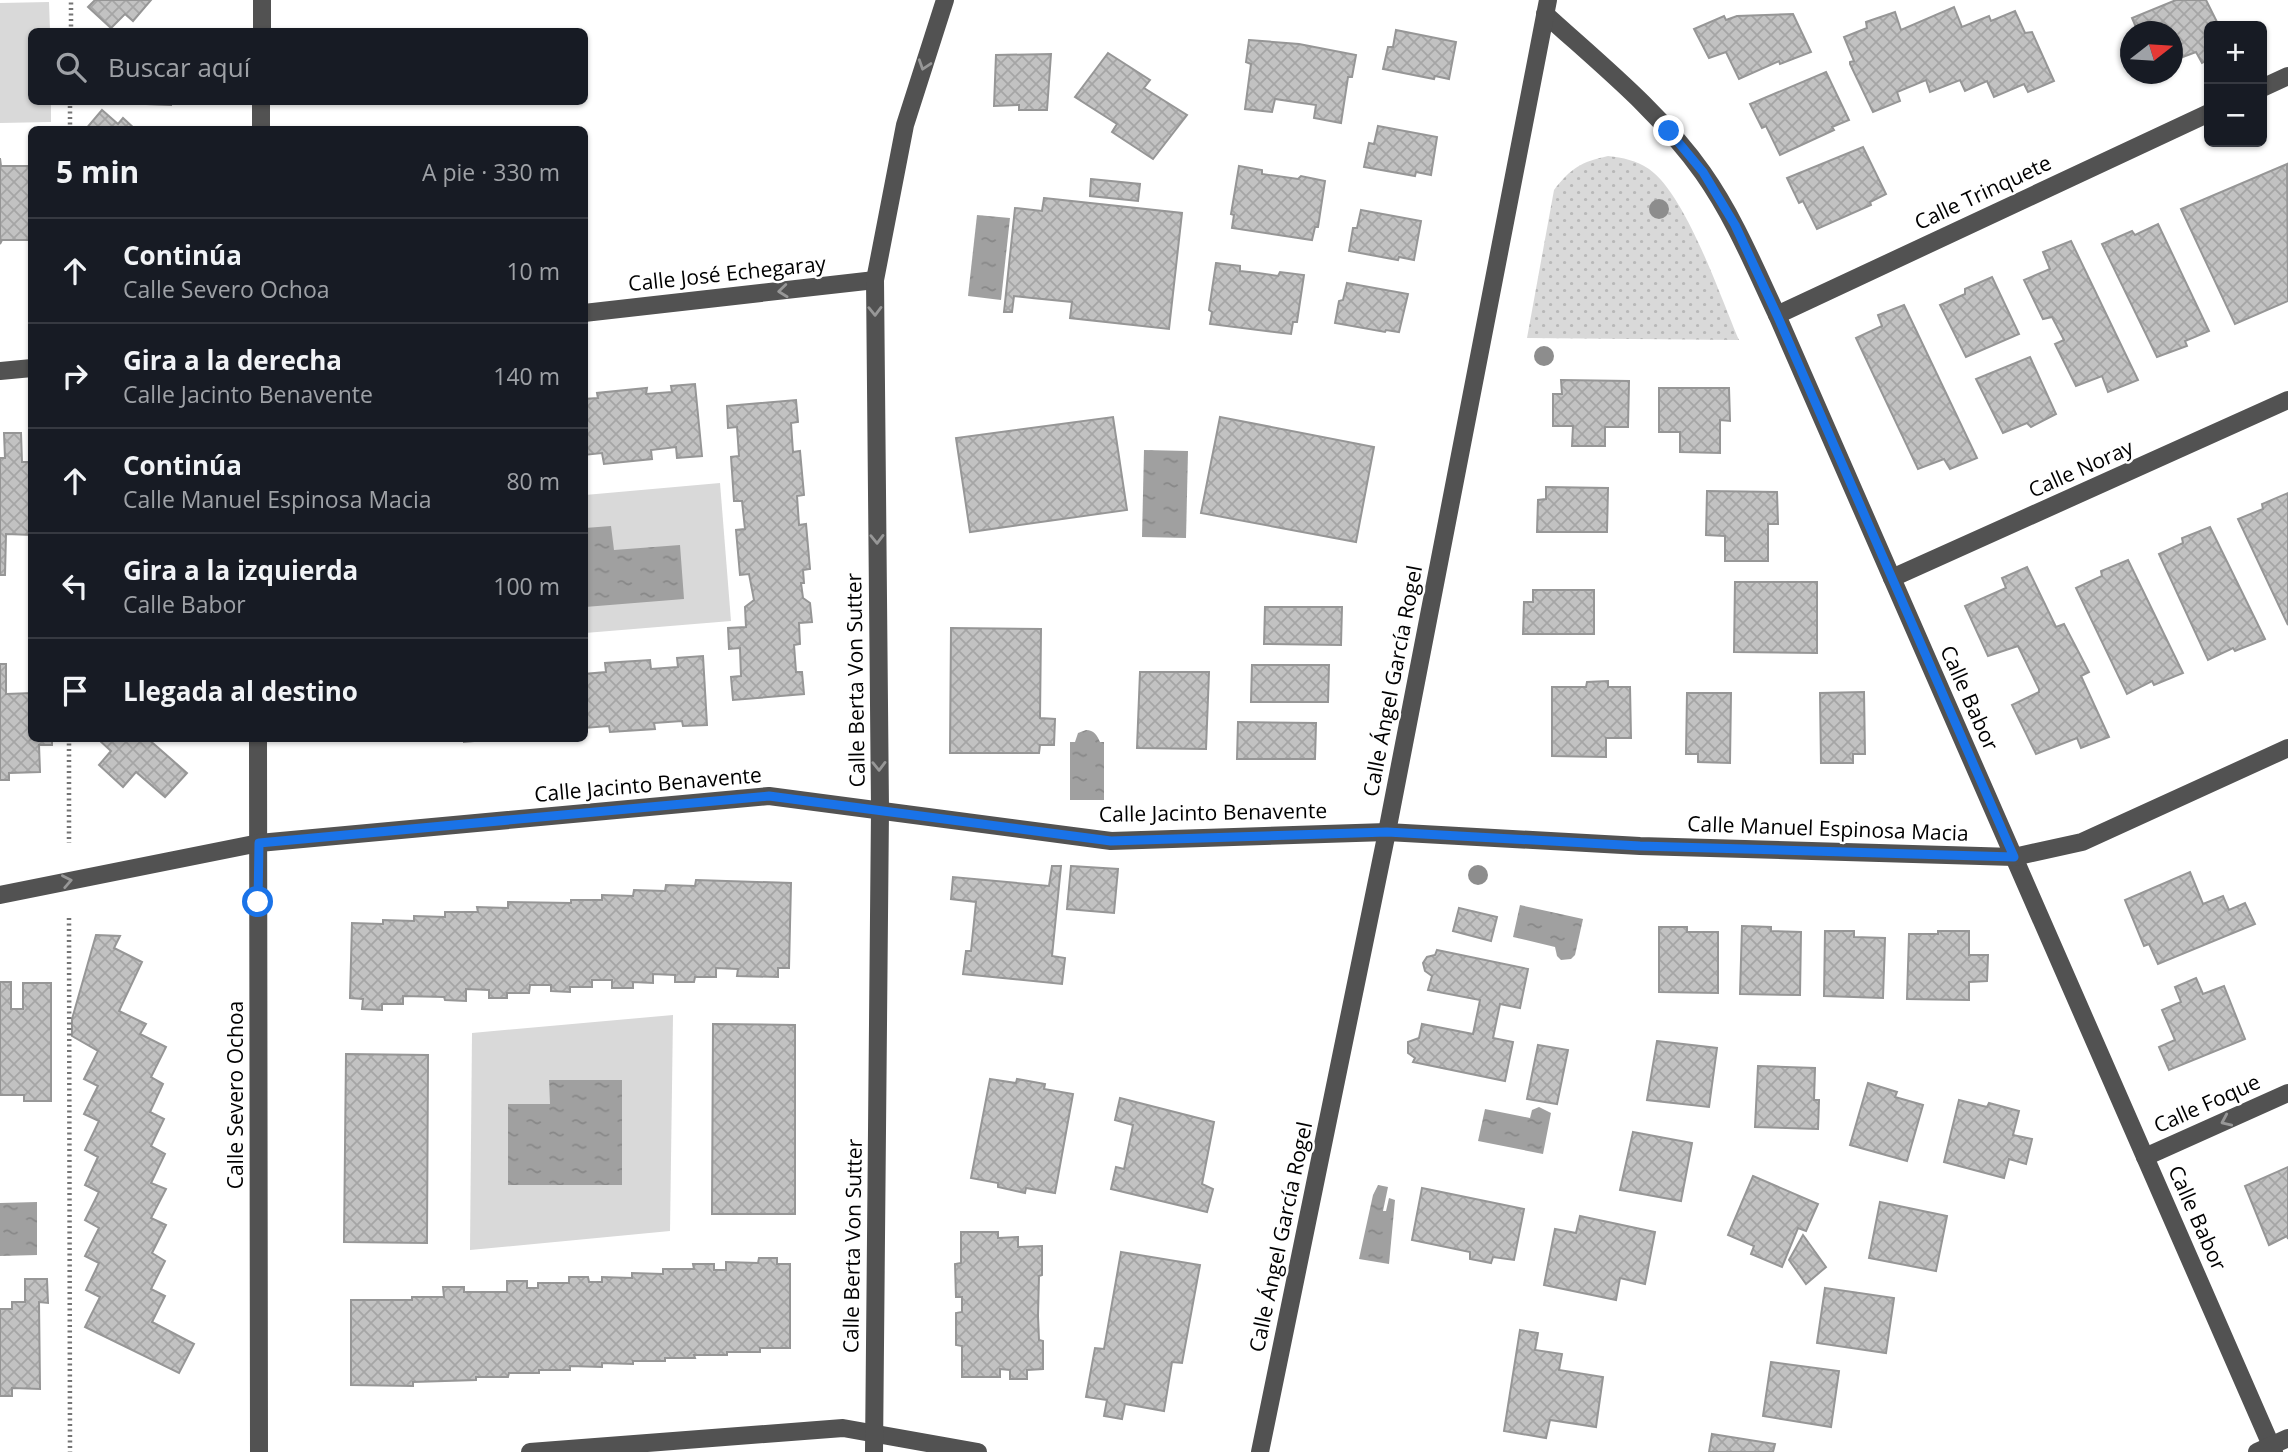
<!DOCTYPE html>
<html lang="es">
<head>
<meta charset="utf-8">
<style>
  :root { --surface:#171b24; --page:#20242c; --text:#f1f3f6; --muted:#9ea1a6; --line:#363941 }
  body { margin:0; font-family:"Open Sans",sans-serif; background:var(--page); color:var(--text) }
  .controls { position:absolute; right:21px; top:21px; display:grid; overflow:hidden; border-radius:10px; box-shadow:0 2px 5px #0004 }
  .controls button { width:63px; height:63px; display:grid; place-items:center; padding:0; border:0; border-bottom:2px solid var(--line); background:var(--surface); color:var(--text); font:35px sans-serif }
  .compass { position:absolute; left:2120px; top:21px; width:63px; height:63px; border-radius:50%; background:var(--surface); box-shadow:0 2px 5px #0004; rotate:73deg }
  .stop { position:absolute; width:21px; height:21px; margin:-16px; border:5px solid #1a73e8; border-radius:50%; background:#fff }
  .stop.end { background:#1a73e8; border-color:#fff; box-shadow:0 2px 7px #0008 }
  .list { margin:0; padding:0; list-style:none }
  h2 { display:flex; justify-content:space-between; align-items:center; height:91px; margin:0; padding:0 28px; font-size:30px }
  h2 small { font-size:23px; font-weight:400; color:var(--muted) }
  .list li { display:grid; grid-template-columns:46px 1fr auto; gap:21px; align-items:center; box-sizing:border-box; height:105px; padding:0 28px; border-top:2px solid var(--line) }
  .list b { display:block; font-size:26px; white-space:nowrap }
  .list p { margin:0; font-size:23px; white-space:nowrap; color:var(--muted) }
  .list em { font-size:23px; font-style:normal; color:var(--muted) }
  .icon { flex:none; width:38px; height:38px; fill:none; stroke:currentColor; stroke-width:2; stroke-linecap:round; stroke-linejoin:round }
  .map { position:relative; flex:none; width:2288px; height:1452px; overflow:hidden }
  .search { position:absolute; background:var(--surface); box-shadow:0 2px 5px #0004; left:28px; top:28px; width:560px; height:77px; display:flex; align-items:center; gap:18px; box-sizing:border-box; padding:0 24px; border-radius:10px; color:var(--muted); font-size:26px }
  .panel { position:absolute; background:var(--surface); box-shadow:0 2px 5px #0004; left:28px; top:126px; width:560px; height:616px; border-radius:10px }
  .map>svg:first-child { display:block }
</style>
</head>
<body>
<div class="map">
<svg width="2288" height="1452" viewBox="0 0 2288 1452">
  <defs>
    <pattern id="grass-dots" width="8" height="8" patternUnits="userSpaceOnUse" patternTransform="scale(1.75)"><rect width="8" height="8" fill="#d9d9d9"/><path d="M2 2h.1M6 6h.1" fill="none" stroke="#b8b8b8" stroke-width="1.8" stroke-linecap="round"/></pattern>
    <pattern id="water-ripples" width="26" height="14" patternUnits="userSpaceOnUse" patternTransform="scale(1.75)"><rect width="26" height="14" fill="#a0a0a0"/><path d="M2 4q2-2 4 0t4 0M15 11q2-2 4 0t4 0" fill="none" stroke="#888"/></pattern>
    <pattern id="building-cross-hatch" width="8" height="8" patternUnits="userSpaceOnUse" patternTransform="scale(1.75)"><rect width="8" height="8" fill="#c2c2c2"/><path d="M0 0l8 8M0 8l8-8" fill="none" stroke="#a5a5a5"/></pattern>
  </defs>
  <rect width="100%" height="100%" fill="#fff"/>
  <!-- grass -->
  <path fill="url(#grass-dots)" d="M1608,156C1623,158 1636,160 1649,169C1686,195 1720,296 1739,340L1527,338L1554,190C1571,168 1581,162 1608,156Z"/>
  <!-- green -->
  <g fill="#d9d9d9">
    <polygon points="49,2 50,31 32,32 32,102 51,102 51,122 0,123 0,3"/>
    <polygon points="720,483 731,621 585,633 585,495"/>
    <polygon points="673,1015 670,1231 470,1250 472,1033"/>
  </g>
  <!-- water -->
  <g fill="url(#water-ripples)">
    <polygon points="977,215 1010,218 1001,300 968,296"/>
    <polygon points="1144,450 1188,451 1186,538 1142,537"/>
    <polygon points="611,526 614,550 680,545 684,599 585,607 585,528"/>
    <path d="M1086,730C1094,730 1097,735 1100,742H1104V800H1070V742H1075L1078,733Z"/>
    <polygon points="1520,905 1583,919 1575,955 1571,959 1561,960 1557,956 1555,947 1513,937"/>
    <polygon points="549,1080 622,1080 622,1185 508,1185 508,1104 550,1104"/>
    <polygon points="1539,1107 1551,1113 1543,1154 1478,1141 1485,1109 1530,1118 1532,1110"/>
    <polygon points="1378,1185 1388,1187 1383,1211 1386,1211 1389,1198 1395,1200 1389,1264 1359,1259 1373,1195"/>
    <polygon points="37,1202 37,1255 0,1256 0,1203"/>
  </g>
  <!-- building -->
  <g fill="url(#building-cross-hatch)" stroke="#969696" stroke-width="2">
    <polygon points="95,0 151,0 133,21 125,14 111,28 88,7"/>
    <polygon points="2176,0 2206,0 2219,26 2209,26 2209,59 2202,63 2196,52 2172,61 2172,32 2138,32 2132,18"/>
    <polygon points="1954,7 1962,27 1989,16 1991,21 2015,11 2025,33 2032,32 2054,81 2028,92 2024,84 1994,97 1987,81 1965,91 1960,80 1930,92 1926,80 1897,92 1900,101 1873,112 1850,64 1850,62 1854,61 1844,37 1867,28 1866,22 1895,12 1901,30"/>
    <polygon points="1793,14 1811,52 1780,64 1779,61 1739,79 1726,52 1709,58 1694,29 1724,16 1726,20 1737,16"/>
    <polygon points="1396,30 1456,42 1449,79 1435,76 1434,79 1383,69 1388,47 1393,47"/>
    <polygon points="1249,40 1299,44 1356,55 1352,77 1348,77 1341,123 1314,118 1316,105 1295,102 1275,99 1272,112 1245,109 1251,64 1246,62"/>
    <polygon points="1108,53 1150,80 1144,88 1187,115 1153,159 1112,132 1117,124 1075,97"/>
    <polygon points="1051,54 1047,110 1019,110 1019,105 994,106 996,55"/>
    <polygon points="1826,72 1849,120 1832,127 1834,130 1780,155 1766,126 1762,128 1750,104"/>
    <polygon points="147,102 171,102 171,105 147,104"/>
    <polygon points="102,110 118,124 123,118 136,130 85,130"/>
    <polygon points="1378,126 1437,137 1431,175 1416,172 1415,176 1364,167 1369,143 1374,144"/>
    <polygon points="1863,147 1886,194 1870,202 1871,205 1817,229 1803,201 1799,203 1787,178"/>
    <polygon points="0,158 1,166 32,166 32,240 2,240 0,244"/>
    <polygon points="2287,164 2288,301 2235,324 2181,209"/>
    <polygon points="1239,166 1262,170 1262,174 1298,179 1301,176 1325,181 1318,227 1315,227 1312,240 1232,228 1234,215 1231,214"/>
    <polygon points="1091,179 1140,184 1138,201 1090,196"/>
    <polygon points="1044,198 1182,213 1169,329 1070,318 1072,302 1032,298 1014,296 1012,312 1004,312 1015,208 1042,211"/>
    <polygon points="1361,210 1421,221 1414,260 1399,257 1398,260 1349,251 1353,228 1357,228"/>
    <polygon points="2158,224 2209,331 2185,341 2187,346 2157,357 2102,244 2132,231 2135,235"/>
    <polygon points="2071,241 2138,380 2108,392 2102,376 2076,386 2055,344 2064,340 2052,317 2043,319 2024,280 2050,269 2043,252"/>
    <polygon points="1216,263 1240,266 1240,271 1258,273 1278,276 1280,272 1304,275 1297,322 1293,322 1291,334 1210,324 1212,312 1209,310"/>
    <polygon points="1992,277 2019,334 1966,357 1940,305 1965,294 1965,289"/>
    <polygon points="1347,283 1408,294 1399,332 1386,330 1385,332 1335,323 1339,301 1343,300"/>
    <polygon points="1904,305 1977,458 1950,469 1944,459 1918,469 1856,338 1882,326 1878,315"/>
    <polygon points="2030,357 2056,414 2031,427 2027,423 2003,433 1976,379"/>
    <polygon points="1561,380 1629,381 1628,427 1605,427 1605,446 1572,446 1573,426 1553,426 1553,394 1562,394"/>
    <polygon points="695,384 702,456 677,458 676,447 651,450 652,459 604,464 602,453 584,455 584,399 598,398 597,393 647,388 646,394 672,392 671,386"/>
    <polygon points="1659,388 1729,388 1730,421 1720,420 1720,453 1680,452 1680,432 1659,432"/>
    <polygon points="796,400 798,422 791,423 793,452 800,451 804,495 797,496 799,525 806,524 810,569 803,570 804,583 801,583 803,598 810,603 812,622 799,623 800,644 794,645 796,672 802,672 804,694 733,700 731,677 741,676 740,648 729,649 728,628 746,627 745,607 754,600 749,574 740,575 736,530 745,529 742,501 734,501 731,457 739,456 737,427 728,428 727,406"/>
    <polygon points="1113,417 1127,510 970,532 956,438"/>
    <polygon points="1220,417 1374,447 1356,542 1201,513"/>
    <polygon points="4,433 21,433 22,462 32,462 32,535 6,534 5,575 0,575 0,458 5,458"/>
    <polygon points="1546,487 1608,488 1607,532 1537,532 1538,500 1546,499"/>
    <polygon points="1707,491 1777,492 1778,524 1768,524 1768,561 1725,561 1725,536 1706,535"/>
    <polygon points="2288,493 2288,625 2238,519 2263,509 2262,504"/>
    <polygon points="2210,527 2265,639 2235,651 2233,648 2208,660 2159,554 2183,543 2182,538"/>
    <polygon points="2128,560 2183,673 2154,685 2152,681 2127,694 2076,588 2102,576 2101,571"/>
    <polygon points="2027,567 2056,627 2064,624 2089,672 2081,676 2109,737 2081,748 2077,738 2036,754 2012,705 2039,692 2039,689 2018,646 1988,656 1965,606 2006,588 2002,578"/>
    <polygon points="1735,582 1817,582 1817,653 1734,652"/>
    <polygon points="1533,590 1594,590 1594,634 1523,634 1524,602 1533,602"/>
    <polygon points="1265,607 1342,607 1341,645 1264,644"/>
    <polygon points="951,628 1041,629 1040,718 1055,719 1054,745 1040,745 1039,753 950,753"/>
    <polygon points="703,656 707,725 683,726 682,721 654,723 655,729 610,732 609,726 584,728 584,674 606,672 605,663 650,660 651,669 678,667 677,658"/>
    <polygon points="0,664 6,664 6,694 32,693 32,738 52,738 52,745 39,745 40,772 9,773 9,780 0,780"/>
    <polygon points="1252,665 1329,665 1328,702 1251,702"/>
    <polygon points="1140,672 1209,672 1206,749 1137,748"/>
    <polygon points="1608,681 1608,687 1630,687 1631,738 1606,738 1606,757 1552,756 1552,687 1586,687 1587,682"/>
    <polygon points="1864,692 1865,754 1853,754 1853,763 1821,763 1820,693"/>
    <polygon points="1687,693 1731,693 1730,763 1698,762 1698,754 1686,754"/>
    <polygon points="1238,722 1316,723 1315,759 1237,759"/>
    <polygon points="97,738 147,738 187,773 165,797 136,772 123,787 99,765 111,751"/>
    <polygon points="464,738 508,738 464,742"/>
    <polygon points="1052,866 1061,866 1052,956 1065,958 1062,984 963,974 966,951 971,951 976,902 951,899 953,877 1049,886"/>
    <polygon points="1071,866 1118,869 1114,913 1067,909"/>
    <polygon points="2190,872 2203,904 2223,896 2229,910 2245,903 2255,924 2158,964 2149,944 2144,946 2125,900"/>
    <polygon points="696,880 791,883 789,968 778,968 778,977 737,976 738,969 716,968 716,977 695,977 694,982 675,982 675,975 653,974 653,983 633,982 633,988 612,988 612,980 592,980 592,987 570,987 570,992 551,991 551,985 530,985 529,993 507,993 507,998 489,998 489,990 466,989 466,1001 445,1000 444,997 403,996 403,1004 382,1004 382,1010 362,1009 363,999 350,998 352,923 383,924 383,920 414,921 414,916 445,917 445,912 478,912 477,907 508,908 508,902 571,903 571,900 602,900 602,895 633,896 634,890 665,891 666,885 695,886"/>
    <polygon points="1459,908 1497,917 1491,941 1453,931"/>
    <polygon points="1742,926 1771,927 1771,931 1801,932 1800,995 1740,994"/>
    <polygon points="1659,927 1687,927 1687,932 1718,932 1718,993 1659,992"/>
    <polygon points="1825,931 1854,931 1854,937 1885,938 1883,998 1824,996"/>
    <polygon points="1938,931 1969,931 1969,955 1988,955 1987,981 1969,982 1969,1000 1907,999 1909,934 1938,934"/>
    <polygon points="96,935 120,936 114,948 142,962 119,1011 146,1024 140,1034 166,1047 151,1077 163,1084 150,1112 164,1119 151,1146 165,1154 151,1183 166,1189 151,1218 166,1225 152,1253 165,1261 151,1289 165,1296 152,1322 194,1344 179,1373 85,1327 100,1297 86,1290 99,1263 85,1256 99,1228 85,1220 99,1192 85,1185 98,1157 85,1150 99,1121 84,1114 98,1086 84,1079 98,1051 72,1036 72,1019"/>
    <polygon points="1437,950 1528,969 1520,1008 1500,1004 1493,1038 1513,1042 1505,1081 1413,1062 1415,1058 1408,1053 1408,1042 1419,1038 1422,1024 1473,1034 1480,1000 1428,990 1432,976 1425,971 1423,963 1427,957 1435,955"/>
    <polygon points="2196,978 2203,994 2224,986 2245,1039 2169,1070 2159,1047 2175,1040 2162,1010 2181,1002 2175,987"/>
    <polygon points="0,982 11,982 11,1009 23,1009 23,983 51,983 51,1101 24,1101 24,1095 0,1095"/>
    <polygon points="713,1024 795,1025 795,1214 712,1214"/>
    <polygon points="1657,1041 1717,1048 1709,1107 1647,1100"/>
    <polygon points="1538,1045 1568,1050 1557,1104 1527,1099"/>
    <polygon points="346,1054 428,1055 427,1243 344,1242"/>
    <polygon points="1758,1066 1815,1068 1814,1100 1819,1100 1818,1129 1755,1127"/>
    <polygon points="990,1079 1016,1083 1017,1079 1045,1084 1044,1089 1073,1094 1055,1193 1026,1188 1025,1193 998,1187 998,1183 971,1178"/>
    <polygon points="1868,1083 1897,1092 1895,1097 1923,1105 1907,1161 1850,1145"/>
    <polygon points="1120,1098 1214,1122 1202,1184 1213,1189 1207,1212 1111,1189 1116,1167 1124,1169 1133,1125 1115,1120"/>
    <polygon points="1959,1100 1987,1107 1989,1103 2019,1111 2013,1135 2032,1139 2026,1164 2009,1159 2004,1178 1944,1162"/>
    <polygon points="1633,1132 1692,1143 1681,1201 1620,1190"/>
    <polygon points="2288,1167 2288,1239 2287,1236 2269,1245 2245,1186"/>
    <polygon points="1753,1176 1818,1204 1806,1231 1798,1228 1782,1267 1751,1254 1754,1246 1728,1235"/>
    <polygon points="1422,1188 1524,1209 1514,1260 1493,1257 1491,1263 1470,1259 1470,1252 1412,1240"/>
    <polygon points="1880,1202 1947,1216 1936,1271 1869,1258"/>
    <polygon points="1580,1216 1655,1232 1645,1284 1620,1278 1616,1300 1544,1285 1555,1229 1576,1233"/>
    <polygon points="961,1232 998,1232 998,1238 1018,1237 1018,1247 1042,1246 1042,1275 1039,1276 1038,1316 1039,1340 1043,1341 1043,1369 1027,1370 1027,1379 1010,1379 1010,1370 1000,1369 1000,1377 962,1377 962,1346 956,1345 956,1313 962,1312 962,1297 956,1297 955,1264 961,1263"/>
    <polygon points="1803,1235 1826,1267 1806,1284 1789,1260"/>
    <polygon points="1121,1252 1200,1265 1182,1363 1172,1362 1164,1411 1125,1404 1122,1419 1104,1416 1107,1400 1086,1397 1095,1348 1104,1349"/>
    <polygon points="759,1258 777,1258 777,1264 790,1264 790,1348 760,1348 760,1352 727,1352 727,1355 694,1355 695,1358 665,1358 665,1361 633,1361 633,1364 602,1363 602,1367 570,1366 570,1370 539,1370 539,1373 509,1373 508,1377 476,1377 476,1380 413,1382 413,1386 351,1385 351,1300 412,1300 412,1297 444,1297 443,1287 464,1287 464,1292 507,1292 507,1281 527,1281 527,1288 538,1288 538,1283 569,1283 569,1277 588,1277 589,1282 602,1282 602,1277 632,1278 632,1273 663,1274 663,1269 694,1269 693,1264 714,1264 714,1270 726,1270 726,1262 758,1263"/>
    <polygon points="25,1279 47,1279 48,1303 39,1302 40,1389 12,1388 12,1396 0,1396 0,1309 12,1309 12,1302 25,1302"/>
    <polygon points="1825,1288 1894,1298 1886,1353 1817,1343"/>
    <polygon points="1520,1330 1538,1333 1535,1350 1562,1354 1559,1370 1603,1377 1596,1427 1550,1420 1546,1438 1504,1431"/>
    <polygon points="1771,1362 1839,1371 1831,1427 1763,1416"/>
    <polygon points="1712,1434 1775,1444 1773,1452 1709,1452"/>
  </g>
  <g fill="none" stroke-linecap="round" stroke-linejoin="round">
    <!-- path -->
    <g stroke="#747474" stroke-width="4.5" stroke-dasharray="2 3.5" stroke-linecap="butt">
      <polyline points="71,32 71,0"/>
      <polyline points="70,130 70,102"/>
      <polyline points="69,738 69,843"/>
      <polyline points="69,918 70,1452"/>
    </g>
    <!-- minor -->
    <g stroke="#525252" stroke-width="18">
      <path d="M1545,14C1600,64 1660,112 1703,173C1734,217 1754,266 1777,315L2274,1452"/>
      <polyline points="262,32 262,0"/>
      <polyline points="2262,88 2288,76"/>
      <polyline points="261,130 261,102"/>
      <polyline points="584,313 875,280"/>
      <polyline points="1777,315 2209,113"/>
      <polyline points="0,371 32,368"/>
      <polyline points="1892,578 2288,400"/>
      <polyline points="258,738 259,1452"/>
      <polyline points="0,895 259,843 769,796 1111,841 1387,832 1640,846 2014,857 2082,842 2288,748"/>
      <polyline points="2145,1157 2288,1093"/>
      <polyline points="530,1452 843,1428 978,1452"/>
      <polyline points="874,1452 880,810 875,280 905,125 945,0"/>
      <polyline points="1260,1452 1387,832 1548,0"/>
      <polyline points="2257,1452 2288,1438"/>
    </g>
  </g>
  <!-- trees -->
  <g fill="#8d8d8d">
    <circle cx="1659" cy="209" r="10"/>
    <circle cx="1544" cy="356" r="10"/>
    <circle cx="1478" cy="875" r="10"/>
  </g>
  <!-- one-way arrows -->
  <defs><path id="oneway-chevron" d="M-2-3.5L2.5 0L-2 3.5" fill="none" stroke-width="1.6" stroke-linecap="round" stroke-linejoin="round" transform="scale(1.75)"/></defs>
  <g stroke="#979797">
    <use href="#oneway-chevron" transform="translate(924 65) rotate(108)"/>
    <use href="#oneway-chevron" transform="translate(783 291) rotate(174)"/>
    <use href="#oneway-chevron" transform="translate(875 311) rotate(89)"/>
    <use href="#oneway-chevron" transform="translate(877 539) rotate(89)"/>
    <use href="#oneway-chevron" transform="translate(879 766) rotate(89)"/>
    <use href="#oneway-chevron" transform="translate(67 881) rotate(-11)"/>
    <use href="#oneway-chevron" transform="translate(2226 1121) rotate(156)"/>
  </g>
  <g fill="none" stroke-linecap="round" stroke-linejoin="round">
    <!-- route -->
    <polyline stroke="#1a73e8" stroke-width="9" points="258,902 259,843 769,796 1111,841 1387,832 1640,846 2014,857 1777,315 1735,225 1703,172 1669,131"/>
  </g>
  <g text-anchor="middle" stroke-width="5" stroke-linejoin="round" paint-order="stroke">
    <!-- street labels -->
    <g font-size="21" fill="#000" stroke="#fff">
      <text transform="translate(1983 193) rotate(-25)" y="7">Calle Trinquete</text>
      <text transform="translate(727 274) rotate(-6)" y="7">Calle José Echegaray</text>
      <text transform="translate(2081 469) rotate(-24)" y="7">Calle Noray</text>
      <text transform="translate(856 680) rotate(-91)" y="7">Calle Berta Von Sutter</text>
      <text transform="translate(1393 681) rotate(-79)" y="7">Calle Ángel García Rogel</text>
      <text transform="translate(1969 698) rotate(66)" y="7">Calle Babor</text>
      <text transform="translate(648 785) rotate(-5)" y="7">Calle Jacinto Benavente</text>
      <text transform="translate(1213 813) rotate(-1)" y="7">Calle Jacinto Benavente</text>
      <text transform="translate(1828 829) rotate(2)" y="7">Calle Manuel Espinosa Macia</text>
      <text transform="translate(236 1095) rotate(-90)" y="7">Calle Severo Ochoa</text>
      <text transform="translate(2207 1104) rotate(-24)" y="7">Calle Foque</text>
      <text transform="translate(2197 1218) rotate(66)" y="7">Calle Babor</text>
      <text transform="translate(1281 1237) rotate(-78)" y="7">Calle Ángel García Rogel</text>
      <text transform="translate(853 1246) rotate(-89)" y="7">Calle Berta Von Sutter</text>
    </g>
  </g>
</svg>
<div class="controls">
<button>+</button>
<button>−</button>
</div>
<svg class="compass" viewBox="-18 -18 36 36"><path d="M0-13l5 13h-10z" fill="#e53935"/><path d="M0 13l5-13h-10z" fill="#9ea1a6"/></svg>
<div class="stop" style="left:258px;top:902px"></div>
<div class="stop end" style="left:1669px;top:131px"></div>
<div class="search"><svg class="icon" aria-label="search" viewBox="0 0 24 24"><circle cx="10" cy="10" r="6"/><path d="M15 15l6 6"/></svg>Buscar aquí</div>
<section class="panel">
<h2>5 min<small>A pie · 330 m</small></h2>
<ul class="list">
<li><svg class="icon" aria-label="ahead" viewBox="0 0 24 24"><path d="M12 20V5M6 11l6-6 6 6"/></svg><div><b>Continúa</b><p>Calle Severo Ochoa</p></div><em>10 m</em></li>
<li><svg class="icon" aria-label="right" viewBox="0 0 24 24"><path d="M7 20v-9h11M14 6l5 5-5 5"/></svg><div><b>Gira a la derecha</b><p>Calle Jacinto Benavente</p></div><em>140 m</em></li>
<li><svg class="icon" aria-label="ahead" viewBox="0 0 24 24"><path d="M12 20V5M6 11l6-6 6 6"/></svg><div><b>Continúa</b><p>Calle Manuel Espinosa Macia</p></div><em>80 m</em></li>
<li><svg class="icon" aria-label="left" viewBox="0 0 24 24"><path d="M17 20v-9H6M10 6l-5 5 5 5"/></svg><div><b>Gira a la izquierda</b><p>Calle Babor</p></div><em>100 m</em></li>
<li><svg class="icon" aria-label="arrive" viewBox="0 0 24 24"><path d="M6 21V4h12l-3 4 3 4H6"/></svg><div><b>Llegada al destino</b></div></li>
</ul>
</section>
</div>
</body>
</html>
